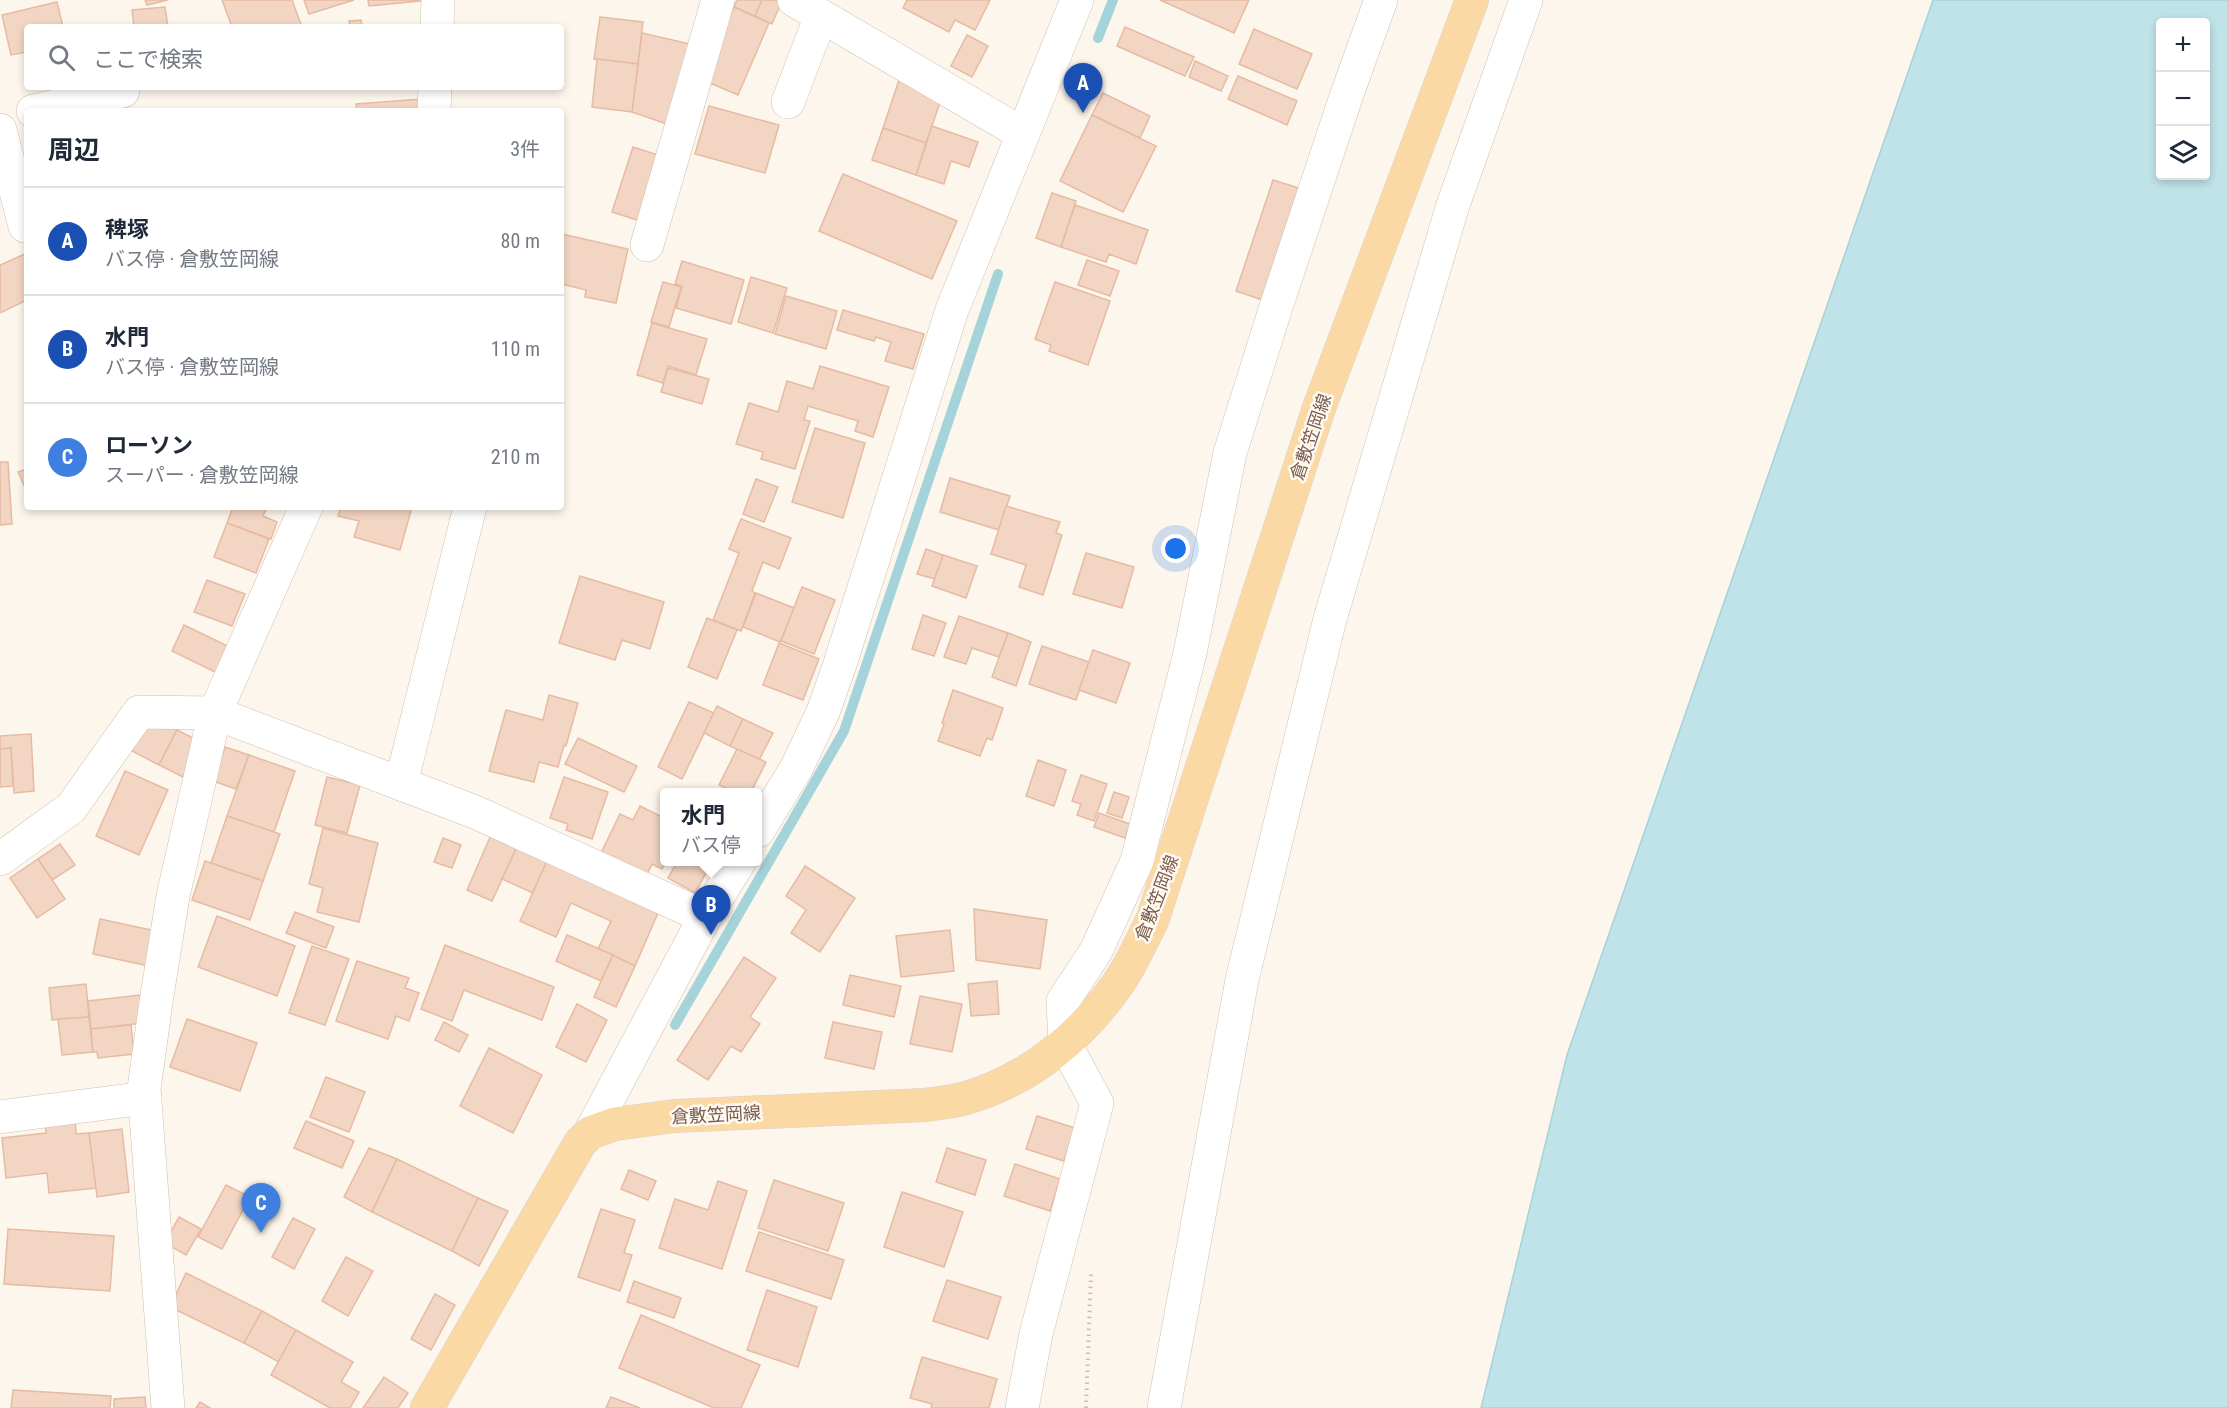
<!DOCTYPE html>
<html lang="ja">
<head>
<meta charset="utf-8">
<style>
  :root { --surface:#fff; --page:#f2f2f3; --text:#1f2937; --muted:#747a83; --line:#e0e1e3; --accent:#e76f51 }
  body { margin:0; font-family:"Roboto Condensed","Noto Sans JP",sans-serif; background:var(--page); color:var(--text) }
  .controls { position:absolute; right:18px; top:18px; display:grid; overflow:hidden; border-radius:6px; box-shadow:0 3px 9px #0003 }
  .controls button { width:54px; height:54px; display:grid; place-items:center; padding:0; border:0; border-bottom:2px solid var(--line); background:var(--surface); color:var(--text); font:30px sans-serif }
  .you { position:absolute; left:1176px; top:549px; width:21px; height:21px; margin:-15px; border:4px solid #fff; border-radius:50%; background:#1a73e8; box-shadow:0 0 0 9px #1a73e833 }
  .badge { display:grid; place-items:center; width:39px; height:39px; border-radius:50%; background:var(--accent); color:#fff; font-size:20px; font-weight:700 }
  .pin { position:absolute; translate:-50% -50px; filter:drop-shadow(0 2px 3px #0008) }
  .pin::after { content:''; position:absolute; top:32px; width:21px; height:18px; background:inherit; clip-path:polygon(0 0,100% 0,50% 100%) }
  .popup { position:absolute; left:660px; top:788px; width:102px; height:78px; box-sizing:border-box; display:grid; place-content:center; border-radius:6px; background:var(--surface); filter:drop-shadow(0 2px 4px #0005); font-size:20px; white-space:nowrap; color:var(--muted) }
  .popup b { font-size:22px; color:var(--text) }
  .popup::after { content:''; position:absolute; left:50%; top:100%; margin-left:-12px; border:12px solid transparent; border-top-color:var(--surface) }
  .list { margin:0; padding:0; list-style:none }
  h2 { display:flex; justify-content:space-between; align-items:center; height:78px; margin:0; padding:0 24px; font-size:26px }
  h2 small { font-size:20px; font-weight:400; color:var(--muted) }
  .list li { display:grid; grid-template-columns:39px 1fr auto; gap:18px; align-items:center; box-sizing:border-box; height:108px; padding:0 24px; border-top:2px solid var(--line) }
  .list b { display:block; font-size:22px; white-space:nowrap }
  .list p { margin:0; font-size:20px; white-space:nowrap; color:var(--muted) }
  .list em { font-size:20px; font-style:normal; color:var(--muted) }
  .icon { flex:none; width:33px; height:33px; fill:none; stroke:currentColor; stroke-width:2; stroke-linecap:round; stroke-linejoin:round }
  .map { position:relative; flex:none; width:2228px; height:1408px; overflow:hidden }
  .search { position:absolute; background:var(--surface); box-shadow:0 3px 9px #0003; left:24px; top:24px; width:540px; height:66px; display:flex; align-items:center; gap:15px; box-sizing:border-box; padding:0 21px; border-radius:6px; color:var(--muted); font-size:22px }
  .panel { position:absolute; background:var(--surface); box-shadow:0 3px 9px #0003; left:24px; top:108px; width:540px; height:402px; border-radius:6px }
  .map>svg:first-child { display:block }
</style>
</head>
<body>
<div class="map">
<svg width="2228" height="1408" viewBox="0 0 2228 1408">
  <rect width="100%" height="100%" fill="#fdf6ec"/>
  <!-- water -->
  <path fill="#bfe3e8" stroke="#a5d3da" stroke-width="1.5" fill-rule="evenodd" d="M1933,0H2228V1408H1481L1567,1055ZM2160,22H2206V176H2160Z"/>
  <g fill="none" stroke-linecap="round" stroke-linejoin="round">
    <!-- stream -->
    <g stroke="#a5d3da" stroke-width="10">
      <polyline points="1098,38 1113,0"/>
      <polyline points="675,1025 844,731 998,274"/>
    </g>
  </g>
  <!-- building -->
  <g fill="#f3d5c3" stroke="#e6bba3" stroke-width="1.5">
    <polygon points="145,0 168,0 147,5"/>
    <polygon points="222,0 292,0 302,27 232,27"/>
    <polygon points="304,0 354,0 309,14"/>
    <polygon points="368,0 420,0 420,1 369,6"/>
    <polygon points="737,0 762,0 755,16 734,7"/>
    <polygon points="762,0 774,0 781,3 772,24 755,16"/>
    <polygon points="907,0 990,0 975,30 955,20 949,32 903,8"/>
    <polygon points="1160,0 1249,0 1234,33"/>
    <polygon points="57,2 63,27 27,27 27,52 11,55 2,15"/>
    <polygon points="165,7 168,27 134,27 132,10"/>
    <polygon points="734,7 769,23 738,95 703,80"/>
    <polygon points="600,17 643,22 638,64 594,59"/>
    <polygon points="361,20 362,27 350,27 349,21"/>
    <polygon points="1125,27 1194,57 1185,76 1117,46"/>
    <polygon points="1254,29 1312,54 1297,89 1239,64"/>
    <polygon points="642,33 690,44 667,124 632,112"/>
    <polygon points="967,35 988,46 972,77 951,66"/>
    <polygon points="597,59 638,64 632,112 592,107"/>
    <polygon points="1195,61 1228,76 1221,91 1189,77"/>
    <polygon points="1238,76 1297,101 1287,125 1228,99"/>
    <polygon points="900,77 944,91 926,143 883,128"/>
    <polygon points="1103,93 1150,116 1140,138 1092,115"/>
    <polygon points="422,99 422,111 357,111 356,104"/>
    <polygon points="709,106 779,125 765,173 695,154"/>
    <polygon points="1092,115 1156,146 1123,212 1060,181"/>
    <polygon points="932,126 978,142 969,167 951,161 944,184 916,175"/>
    <polygon points="883,128 926,143 916,175 872,160"/>
    <polygon points="633,147 664,157 643,222 612,212"/>
    <polygon points="843,174 957,221 932,279 819,231"/>
    <polygon points="1273,180 1305,190 1268,302 1236,291"/>
    <polygon points="1052,193 1076,201 1061,247 1036,238"/>
    <polygon points="1075,205 1148,230 1136,264 1109,254 1106,262 1061,247"/>
    <polygon points="562,234 628,249 616,303 585,297 586,290 561,284"/>
    <polygon points="27,253 27,300 0,313 0,265"/>
    <polygon points="1087,260 1119,271 1110,296 1078,285"/>
    <polygon points="682,261 744,280 731,324 676,308 682,286 675,284"/>
    <polygon points="751,277 787,288 773,333 738,322"/>
    <polygon points="663,282 681,287 669,327 651,322"/>
    <polygon points="1055,282 1110,301 1088,365 1049,351 1051,345 1035,339"/>
    <polygon points="786,296 837,311 826,349 775,334"/>
    <polygon points="843,310 924,334 913,369 885,361 891,342 876,337 874,341 837,330"/>
    <polygon points="652,323 707,339 696,375 668,366 663,383 637,375"/>
    <polygon points="820,366 889,387 873,437 855,431 858,421 808,406 804,420 810,421 795,469 761,459 763,452 736,444 749,403 778,412 787,381 813,389"/>
    <polygon points="668,368 709,379 702,404 661,392"/>
    <polygon points="815,428 865,443 843,518 792,502"/>
    <polygon points="0,462 8,462 12,524 0,525"/>
    <polygon points="27,469 27,492 18,472"/>
    <polygon points="950,478 1010,496 999,530 940,512"/>
    <polygon points="756,479 778,487 764,522 743,514"/>
    <polygon points="1006,506 1060,522 1056,533 1062,535 1043,595 1019,587 1026,565 991,554"/>
    <polygon points="233,507 267,507 263,516 277,522 271,539 227,523"/>
    <polygon points="341,507 412,507 400,550 354,537 359,521 338,516"/>
    <polygon points="741,519 791,538 779,569 763,562 752,591 755,593 741,631 713,620 739,553 729,549"/>
    <polygon points="227,523 269,539 256,573 214,557"/>
    <polygon points="926,549 943,555 935,579 917,574"/>
    <polygon points="1086,553 1134,567 1122,608 1073,594"/>
    <polygon points="943,555 977,566 966,598 932,586"/>
    <polygon points="580,576 664,602 650,649 622,640 615,660 559,643"/>
    <polygon points="207,580 245,594 232,626 194,612"/>
    <polygon points="802,587 835,600 814,654 781,641"/>
    <polygon points="756,593 794,608 780,642 743,627"/>
    <polygon points="923,615 946,623 934,656 912,649"/>
    <polygon points="959,616 1008,633 999,657 972,648 966,664 944,657"/>
    <polygon points="707,618 737,630 717,679 688,667"/>
    <polygon points="184,625 234,649 221,675 172,651"/>
    <polygon points="1008,633 1031,642 1016,686 992,677"/>
    <polygon points="779,643 819,659 803,700 763,685"/>
    <polygon points="1042,646 1089,662 1076,700 1029,684"/>
    <polygon points="1093,650 1130,663 1116,703 1079,690"/>
    <polygon points="953,690 1003,708 992,740 987,738 980,756 938,741 944,724 942,723"/>
    <polygon points="549,695 578,703 566,746 564,745 558,767 539,762 534,782 489,771 506,710 543,720"/>
    <polygon points="689,702 714,713 682,779 658,767"/>
    <polygon points="717,706 743,719 730,746 704,733"/>
    <polygon points="150,717 177,730 159,765 132,751"/>
    <polygon points="743,719 773,733 759,760 730,746"/>
    <polygon points="177,730 201,742 183,777 159,765"/>
    <polygon points="31,734 34,791 14,793 11,748 0,749 0,736"/>
    <polygon points="578,738 637,766 624,792 565,764"/>
    <polygon points="225,747 249,755 236,789 213,781"/>
    <polygon points="11,748 13,786 0,787 0,749"/>
    <polygon points="737,749 766,762 751,792 734,792 719,785"/>
    <polygon points="249,755 295,771 274,832 227,816"/>
    <polygon points="1038,760 1066,770 1054,806 1026,796"/>
    <polygon points="125,771 168,790 139,855 96,836"/>
    <polygon points="1081,775 1107,784 1094,821 1077,815 1081,804 1072,801"/>
    <polygon points="327,777 360,785 347,833 315,825"/>
    <polygon points="564,777 608,792 592,839 566,830 568,824 550,818"/>
    <polygon points="1114,792 1129,797 1122,818 1107,813"/>
    <polygon points="640,806 664,818 666,862 662,869 652,864 646,877 600,855 620,814 633,820"/>
    <polygon points="1099,813 1130,824 1125,838 1094,827"/>
    <polygon points="227,816 280,834 263,881 211,863"/>
    <polygon points="323,828 378,843 359,922 317,912 323,888 309,884"/>
    <polygon points="491,835 517,847 492,901 467,890"/>
    <polygon points="443,838 461,845 452,868 434,862"/>
    <polygon points="60,844 75,865 52,880 38,859"/>
    <polygon points="517,847 547,861 533,893 502,879"/>
    <polygon points="38,859 65,899 37,918 10,878"/>
    <polygon points="205,861 263,881 250,920 192,900"/>
    <polygon points="547,861 659,911 635,966 598,949 611,921 571,903 556,937 520,921"/>
    <polygon points="677,862 712,862 695,893 668,878"/>
    <polygon points="805,866 855,898 820,952 791,933 806,910 786,896"/>
    <polygon points="974,909 1047,920 1040,969 976,960"/>
    <polygon points="295,912 334,927 326,948 286,933"/>
    <polygon points="217,916 295,946 277,996 198,967"/>
    <polygon points="100,919 156,931 149,966 93,954"/>
    <polygon points="950,930 954,971 901,977 896,936"/>
    <polygon points="567,935 613,955 601,981 556,961"/>
    <polygon points="445,945 554,987 542,1020 464,990 452,1021 421,1009"/>
    <polygon points="312,946 349,959 325,1025 289,1013"/>
    <polygon points="613,955 635,966 616,1007 594,997"/>
    <polygon points="744,957 776,978 750,1017 760,1024 741,1052 731,1046 708,1080 677,1060"/>
    <polygon points="357,961 409,978 405,988 419,993 409,1021 396,1016 388,1039 336,1021"/>
    <polygon points="850,975 901,986 894,1017 843,1005"/>
    <polygon points="997,981 999,1014 971,1016 968,984"/>
    <polygon points="86,984 89,1017 52,1020 49,988"/>
    <polygon points="140,995 143,1023 91,1029 88,1001"/>
    <polygon points="920,996 962,1004 952,1052 910,1044"/>
    <polygon points="577,1004 607,1020 586,1062 556,1047"/>
    <polygon points="89,1017 93,1052 62,1055 58,1019"/>
    <polygon points="187,1019 257,1043 240,1091 170,1067"/>
    <polygon points="444,1022 468,1035 459,1052 435,1040"/>
    <polygon points="833,1022 882,1032 874,1069 825,1058"/>
    <polygon points="131,1025 134,1054 98,1058 97,1052 93,1052 91,1029"/>
    <polygon points="489,1048 542,1075 513,1133 460,1106"/>
    <polygon points="326,1077 365,1092 349,1132 310,1117"/>
    <polygon points="1037,1116 1075,1128 1064,1161 1026,1149"/>
    <polygon points="75,1119 76,1134 89,1133 96,1188 49,1193 47,1173 6,1178 2,1138 46,1133 45,1123"/>
    <polygon points="306,1121 354,1141 342,1168 294,1148"/>
    <polygon points="122,1129 129,1192 97,1197 89,1133"/>
    <polygon points="369,1148 397,1159 372,1212 344,1197"/>
    <polygon points="947,1148 986,1160 975,1195 936,1182"/>
    <polygon points="397,1159 478,1198 452,1251 372,1212"/>
    <polygon points="1015,1164 1060,1179 1050,1211 1004,1196"/>
    <polygon points="629,1170 656,1181 648,1200 621,1189"/>
    <polygon points="774,1180 844,1203 828,1251 758,1228"/>
    <polygon points="718,1181 747,1191 722,1269 659,1248 675,1199 708,1210"/>
    <polygon points="226,1185 250,1197 222,1249 198,1237"/>
    <polygon points="902,1192 963,1212 944,1267 884,1247"/>
    <polygon points="478,1198 508,1211 479,1266 452,1251"/>
    <polygon points="601,1209 635,1220 624,1253 632,1255 620,1291 578,1277"/>
    <polygon points="179,1217 201,1229 186,1255 165,1243"/>
    <polygon points="293,1218 315,1229 294,1269 272,1257"/>
    <polygon points="8,1229 114,1236 110,1291 4,1284"/>
    <polygon points="759,1232 844,1260 831,1299 746,1271"/>
    <polygon points="346,1257 373,1271 348,1316 322,1301"/>
    <polygon points="186,1273 262,1311 244,1343 170,1307"/>
    <polygon points="947,1280 1001,1297 988,1339 933,1321"/>
    <polygon points="634,1281 681,1298 674,1318 627,1302"/>
    <polygon points="767,1290 817,1307 798,1367 747,1350"/>
    <polygon points="435,1294 455,1305 431,1350 411,1339"/>
    <polygon points="262,1311 296,1330 279,1362 244,1343"/>
    <polygon points="641,1315 760,1365 741,1408 714,1408 619,1368"/>
    <polygon points="296,1330 353,1362 341,1382 359,1392 350,1408 330,1408 271,1375"/>
    <polygon points="922,1357 997,1379 989,1408 931,1408 932,1404 910,1398"/>
    <polygon points="384,1377 408,1393 398,1408 363,1408"/>
    <polygon points="13,1390 111,1396 110,1408 11,1408"/>
    <polygon points="145,1397 146,1408 114,1408 114,1399"/>
    <polygon points="611,1397 640,1408 606,1408"/>
    <polygon points="200,1402 210,1408 196,1408"/>
  </g>
  <g fill="none" stroke-linecap="round" stroke-linejoin="round">
    <!-- minor casing -->
    <g stroke="#d1beb0" stroke-width="34">
      <g id="minor">
        <polyline points="794,0 1023,134"/>
        <polyline points="437,27 438,0"/>
        <polyline points="788,102 821,16"/>
        <polyline points="33,111 123,91"/>
        <polyline points="434,111 435,87"/>
        <polyline points="0,130 25,226"/>
        <polyline points="647,245 718,0"/>
        <polyline points="401,784 470,507"/>
        <polyline points="758,831 797,767 823,712 839,667 952,310 1077,0"/>
        <polyline points="0,859 71,808 139,712 215,713 475,812 705,917"/>
        <polyline points="0,1117 145,1098"/>
        <polyline points="590,1133 705,917 739,862"/>
        <polyline points="168,1408 144,1089 156,1002 173,896 215,713 306,507"/>
        <polyline points="1022,1408 1036,1334 1097,1103 1065,1044 1063,1001 1096,951 1137,861 1190,653 1230,453 1276,307 1347,94 1381,0"/>
        <polyline points="1164,1408 1242,980 1330,619 1453,205 1526,0"/>
      </g>
    </g>
    <!-- major casing -->
    <g stroke="#dad1cd" stroke-width="34">
      <path id="major" d="M427,1408L580,1143L590,1133L615,1124L675,1116L925,1105C939,1103 953,1102 966,1098C1028,1080 1080,1038 1117,985C1131,966 1141,942 1152,921L1319,408L1472,0"/>
    </g>
    <!-- path -->
    <polyline stroke="#d9b8a5" stroke-width="4" stroke-dasharray="1.5 4.5" stroke-linecap="butt" points="1086,1408 1091,1274"/>
    <!-- minor -->
    <use href="#minor" stroke="#fff" stroke-width="33"/>
    <!-- major -->
    <use href="#major" stroke="#fbd9a5" stroke-width="33"/>
  </g>
  <g text-anchor="middle" stroke-width="5" stroke-linejoin="round" paint-order="stroke">
    <!-- street labels -->
    <g font-size="18" fill="#7a5c4d" stroke="#fffaf3">
      <text transform="translate(1311 437) rotate(-71)" y="6">倉敷笠岡線</text>
      <text transform="translate(1157 898) rotate(-69)" y="6">倉敷笠岡線</text>
      <text transform="translate(716 1115) rotate(-3)" y="6">倉敷笠岡線</text>
    </g>
  </g>
</svg>
<div class="controls">
<button>+</button>
<button>−</button>
<button><svg class="icon" aria-label="layers" viewBox="0 0 24 24"><path d="M12 4l9 5-9 5-9-5zM3 14l9 5 9-5"/></svg></button>
</div>
<div class="you"></div>
<div class="pin badge" style="left:1083px;top:113px;background:#1a4fb4">A</div>
<div class="pin badge" style="left:711px;top:935px;background:#1a4fb4">B</div>
<div class="popup"><b>水門</b>バス停</div>
<div class="pin badge" style="left:261px;top:1233px;background:#3f7fe0">C</div>
<div class="search"><svg class="icon" aria-label="search" viewBox="0 0 24 24"><circle cx="10" cy="10" r="6"/><path d="M15 15l6 6"/></svg>ここで検索</div>
<section class="panel">
<h2>周辺<small>3件</small></h2>
<ul class="list">
<li><span class="badge" style="background:#1a4fb4">A</span><div><b>稗塚</b><p>バス停 · 倉敷笠岡線</p></div><em>80 m</em></li>
<li><span class="badge" style="background:#1a4fb4">B</span><div><b>水門</b><p>バス停 · 倉敷笠岡線</p></div><em>110 m</em></li>
<li><span class="badge" style="background:#3f7fe0">C</span><div><b>ローソン</b><p>スーパー · 倉敷笠岡線</p></div><em>210 m</em></li>
</ul>
</section>
</div>
</body>
</html>
